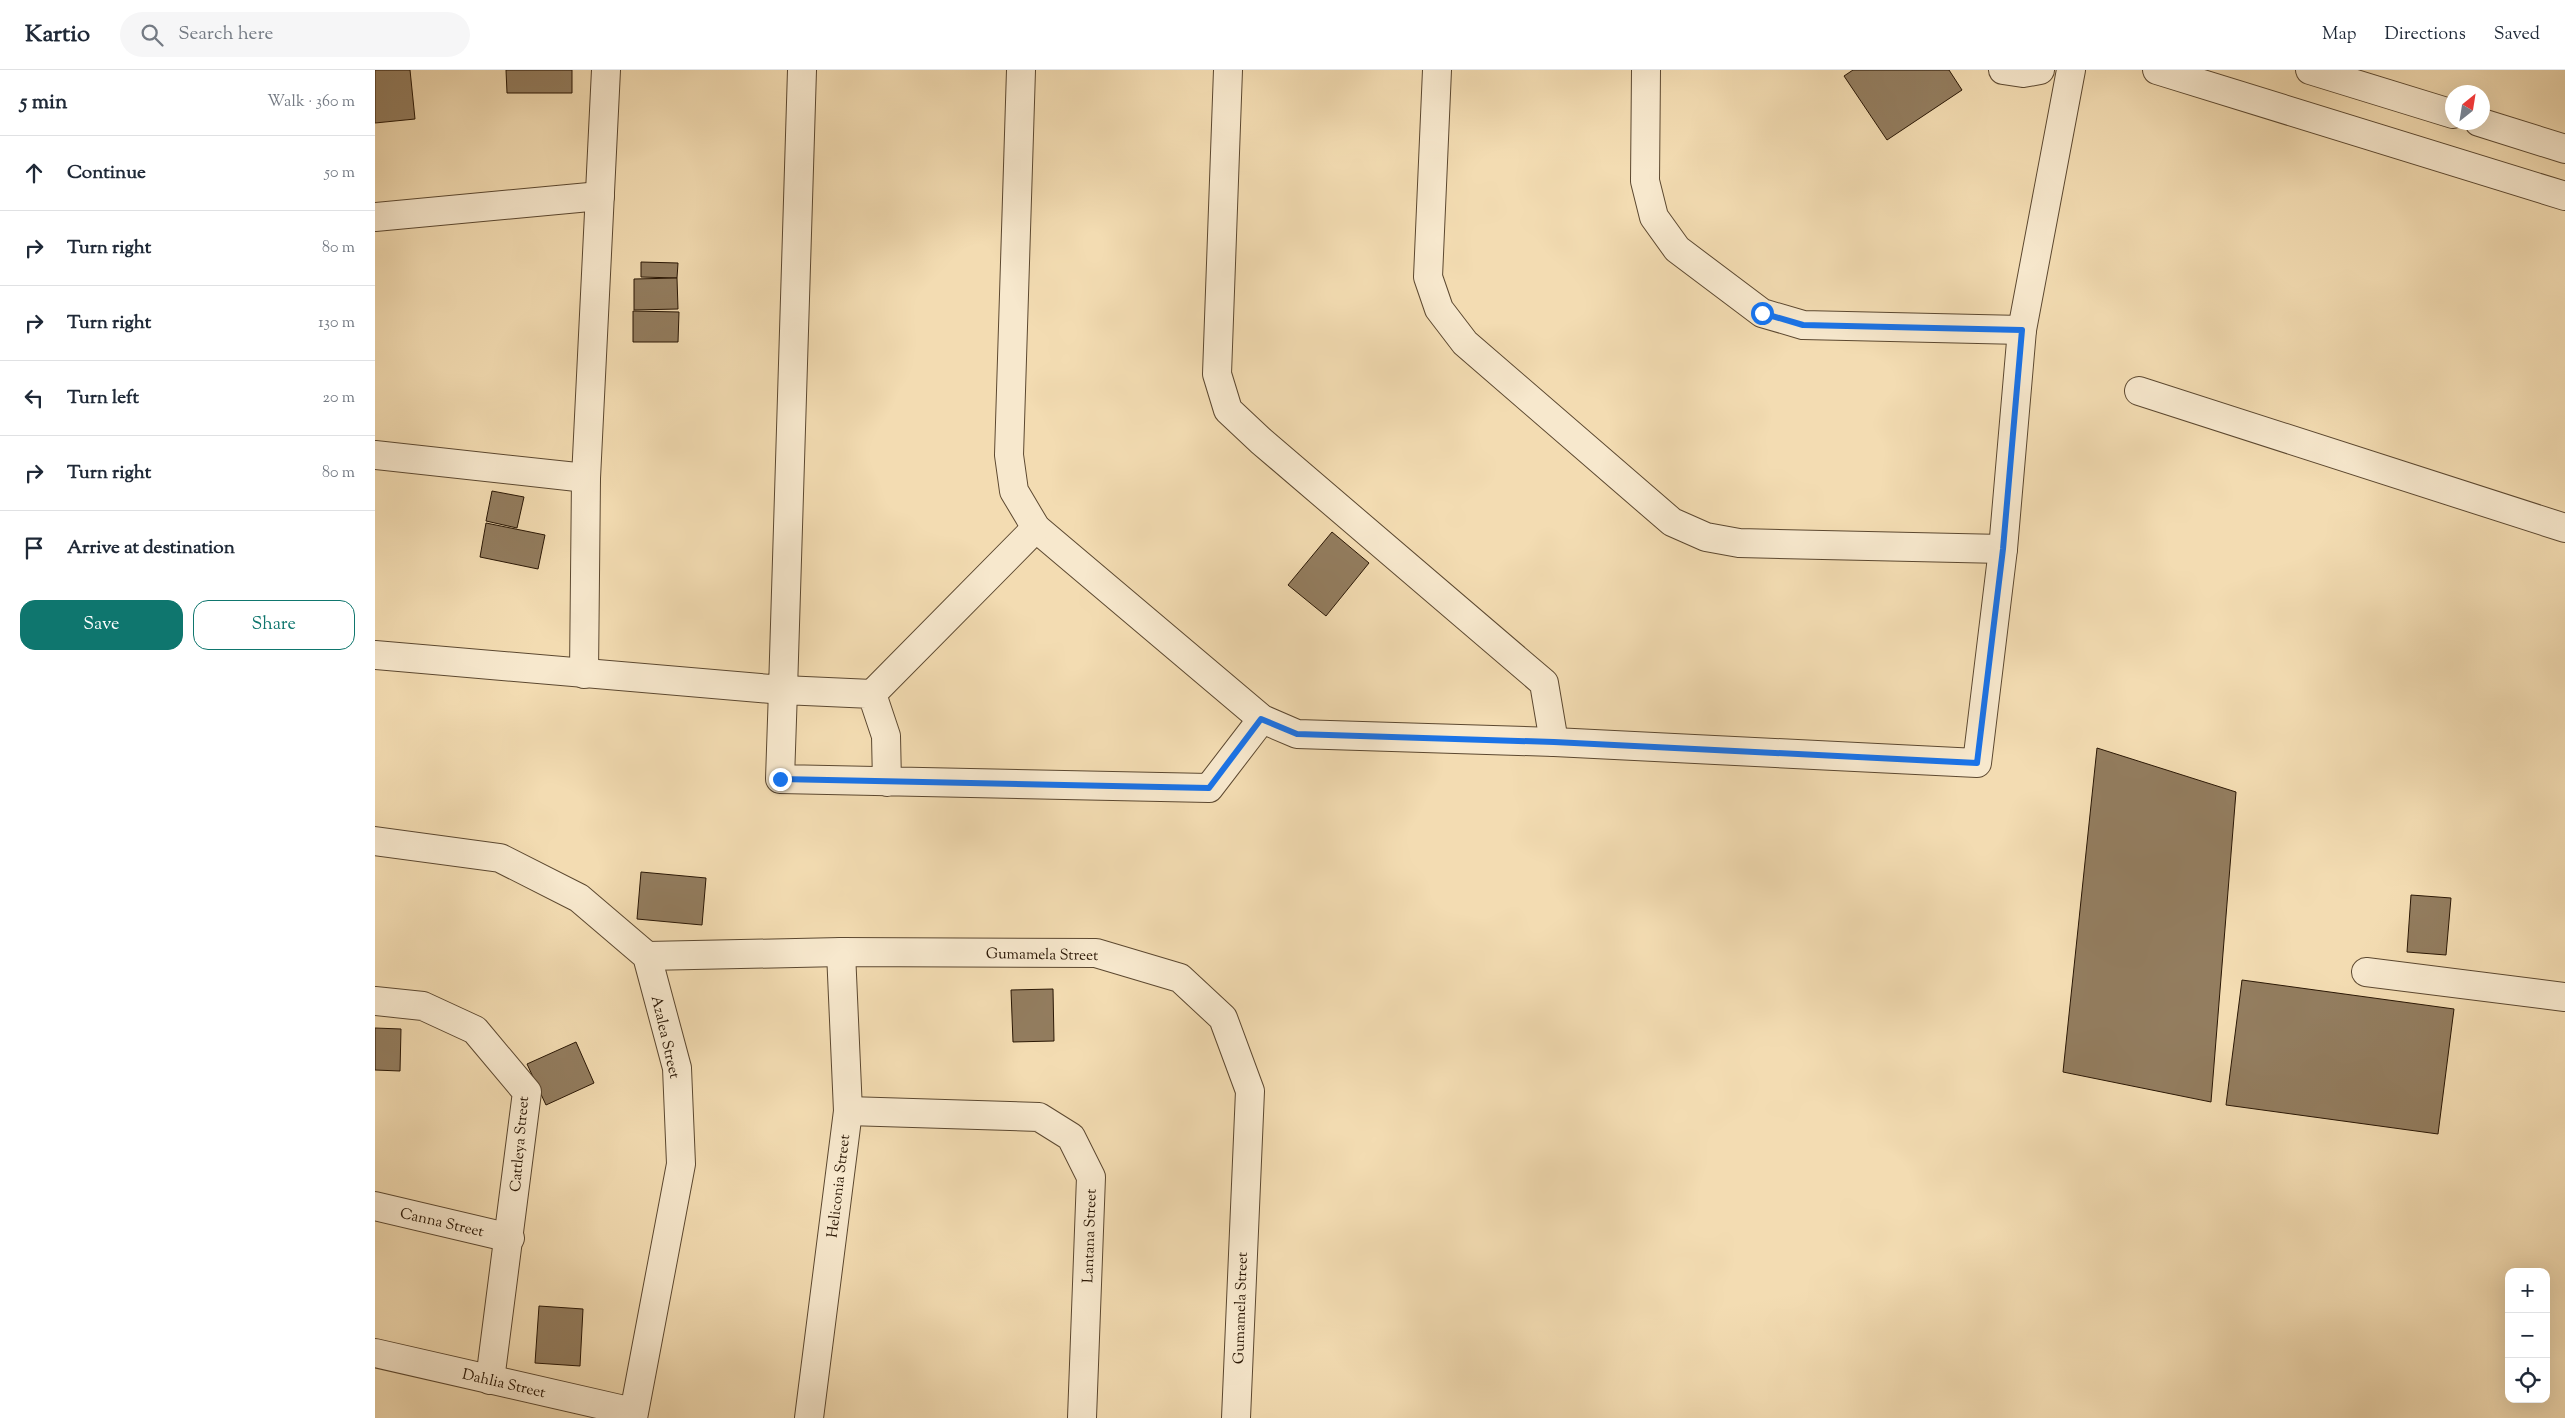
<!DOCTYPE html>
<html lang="en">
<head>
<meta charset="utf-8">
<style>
  :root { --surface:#fff; --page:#f6f6f7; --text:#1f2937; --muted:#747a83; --line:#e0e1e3; --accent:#0f766e }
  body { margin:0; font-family:"Sorts Mill Goudy",serif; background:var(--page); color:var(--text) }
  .controls { position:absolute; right:15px; bottom:15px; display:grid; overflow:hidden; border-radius:10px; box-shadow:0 5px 20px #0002 }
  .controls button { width:45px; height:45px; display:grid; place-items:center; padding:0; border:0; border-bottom:1px solid var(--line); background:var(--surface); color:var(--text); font:25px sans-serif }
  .compass { position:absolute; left:2070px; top:15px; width:45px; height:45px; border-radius:50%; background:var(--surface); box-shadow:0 5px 20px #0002; rotate:30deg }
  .stop { position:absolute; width:15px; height:15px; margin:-11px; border:4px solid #1a73e8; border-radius:50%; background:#fff }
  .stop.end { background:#1a73e8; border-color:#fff; box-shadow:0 1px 5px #0008 }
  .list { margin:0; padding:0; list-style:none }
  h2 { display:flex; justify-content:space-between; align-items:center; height:65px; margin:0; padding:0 20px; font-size:21px }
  h2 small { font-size:16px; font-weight:400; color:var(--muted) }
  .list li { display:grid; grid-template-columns:32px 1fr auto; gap:15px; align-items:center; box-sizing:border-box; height:75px; padding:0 20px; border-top:1px solid var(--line) }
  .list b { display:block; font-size:19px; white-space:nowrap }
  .list em { font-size:16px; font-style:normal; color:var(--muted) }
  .actions { display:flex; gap:10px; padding:15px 20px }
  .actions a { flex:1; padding:11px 0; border:1px solid var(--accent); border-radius:15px; text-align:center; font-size:18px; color:var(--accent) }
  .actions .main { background:var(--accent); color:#fff }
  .icon { flex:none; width:28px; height:28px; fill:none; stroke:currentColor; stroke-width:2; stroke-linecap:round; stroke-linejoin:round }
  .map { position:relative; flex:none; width:2190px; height:1348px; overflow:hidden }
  header { display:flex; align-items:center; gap:30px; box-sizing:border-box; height:70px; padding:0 25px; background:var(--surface); border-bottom:1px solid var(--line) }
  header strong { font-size:24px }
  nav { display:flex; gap:28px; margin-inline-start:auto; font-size:18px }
  .search { width:350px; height:45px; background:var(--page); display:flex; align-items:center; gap:12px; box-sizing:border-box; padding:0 18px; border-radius:28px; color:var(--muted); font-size:19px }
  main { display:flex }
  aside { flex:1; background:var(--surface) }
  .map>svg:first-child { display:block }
</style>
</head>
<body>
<header>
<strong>Kartio</strong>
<div class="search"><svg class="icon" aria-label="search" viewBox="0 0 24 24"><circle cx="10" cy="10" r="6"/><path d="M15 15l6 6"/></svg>Search here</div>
<nav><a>Map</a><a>Directions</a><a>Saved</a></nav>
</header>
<main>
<aside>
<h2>5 min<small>Walk · 360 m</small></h2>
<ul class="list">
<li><svg class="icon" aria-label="ahead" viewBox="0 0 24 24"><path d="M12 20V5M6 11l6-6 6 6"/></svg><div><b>Continue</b></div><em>50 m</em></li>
<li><svg class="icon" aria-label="right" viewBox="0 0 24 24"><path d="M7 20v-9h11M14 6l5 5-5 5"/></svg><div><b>Turn right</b></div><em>80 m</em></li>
<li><svg class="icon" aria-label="right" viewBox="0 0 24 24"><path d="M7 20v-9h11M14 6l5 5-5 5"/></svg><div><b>Turn right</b></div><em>130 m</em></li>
<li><svg class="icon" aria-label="left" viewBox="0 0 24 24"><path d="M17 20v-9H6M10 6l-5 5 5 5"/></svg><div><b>Turn left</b></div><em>20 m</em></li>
<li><svg class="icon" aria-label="right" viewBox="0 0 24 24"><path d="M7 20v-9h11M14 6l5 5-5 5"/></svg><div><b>Turn right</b></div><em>80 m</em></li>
<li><svg class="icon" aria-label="arrive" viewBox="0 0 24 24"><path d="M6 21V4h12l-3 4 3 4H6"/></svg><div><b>Arrive at destination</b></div></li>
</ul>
<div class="actions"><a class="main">Save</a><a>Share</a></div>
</aside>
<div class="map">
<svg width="2190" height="1348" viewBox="0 0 2190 1348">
  <rect width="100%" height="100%" fill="#f3dcb2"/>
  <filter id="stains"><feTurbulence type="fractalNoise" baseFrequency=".004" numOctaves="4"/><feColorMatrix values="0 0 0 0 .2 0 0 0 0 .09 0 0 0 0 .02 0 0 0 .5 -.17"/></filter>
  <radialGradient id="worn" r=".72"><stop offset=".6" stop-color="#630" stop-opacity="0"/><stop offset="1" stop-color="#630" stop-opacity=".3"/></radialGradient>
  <!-- building -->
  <g fill="#937d5f" stroke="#2a1705">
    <polygon points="0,0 35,0 40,49 0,53"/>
    <polygon points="131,0 197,0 197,23 132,23"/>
    <polygon points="1478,0 1574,0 1587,20 1512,70 1469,6"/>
    <polygon points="266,192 303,193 302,208 266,207"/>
    <polygon points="302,208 303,239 259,240 259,209"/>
    <polygon points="258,241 304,242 303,272 258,272"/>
    <polygon points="117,421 149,427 142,458 111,451"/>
    <polygon points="111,453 170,465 163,499 105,487"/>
    <polygon points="957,462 994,493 951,546 913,515"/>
    <polygon points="1722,678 1861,722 1836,1032 1688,1002"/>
    <polygon points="266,802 331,808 327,855 262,849"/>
    <polygon points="2036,825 2076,828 2071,885 2032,882"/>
    <polygon points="1867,910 2079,939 2063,1064 1851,1035"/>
    <polygon points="678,919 679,971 638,972 636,920"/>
    <polygon points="0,958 26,959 25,1001 0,1000"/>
    <polygon points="201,972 219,1013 171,1035 152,994"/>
    <polygon points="164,1236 208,1239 205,1296 160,1293"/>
  </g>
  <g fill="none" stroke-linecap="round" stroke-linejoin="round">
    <!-- minor casing -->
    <g stroke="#5c4830" stroke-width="30">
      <g id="minor">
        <polyline points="646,0 634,385 639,421 661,458 887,649 922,664 1179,672 1602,693 1628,479 1647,260 1696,0"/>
        <polyline points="853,0 842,304 853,340 886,371 1169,613 1179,672"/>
        <polyline points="1062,0 1053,207 1064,239 1090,273 1297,452 1331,467 1364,473 1628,479"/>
        <polyline points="1271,0 1270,111 1279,147 1302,179 1387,243 1428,255 1647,260"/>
        <polyline points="1628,0 1648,3 1665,0"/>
        <polyline points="1782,0 2190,126"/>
        <polyline points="1935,0 2078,44"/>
        <polyline points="2104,52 2190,79"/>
        <polyline points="0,147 225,126"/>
        <polyline points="1764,321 2190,458"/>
        <polyline points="0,385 211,408"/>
        <polyline points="0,585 408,620 427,0"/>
        <polyline points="209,604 211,408 231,0"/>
        <polyline points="497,624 661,458"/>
        <polyline points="512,712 511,666 497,624 408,620 405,709 834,718 887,649"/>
        <polyline points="0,771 125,788 204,828 272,886 302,998 306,1094 258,1348"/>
        <polyline points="272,886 466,882 721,883 805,908 848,948 875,1021 861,1348"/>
        <polyline points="1991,902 2190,927"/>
        <polyline points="0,931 48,936 100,960 152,1022 115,1310"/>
        <polyline points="473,1041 664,1047 696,1067 716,1107 707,1348"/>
        <polyline points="0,1136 135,1168"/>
        <polyline points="0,1283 258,1342"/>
        <polyline points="434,1348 473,1041 466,882"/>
      </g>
    </g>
    <!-- minor -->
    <use href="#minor" stroke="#f7e8cd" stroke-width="28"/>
  </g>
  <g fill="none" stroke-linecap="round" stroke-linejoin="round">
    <!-- route -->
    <polyline stroke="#1a73e8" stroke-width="6" points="405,709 834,718 886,649 922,664 1179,672 1602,693 1628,479 1647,260 1428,255 1387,243"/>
  </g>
  <g text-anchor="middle" stroke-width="4" stroke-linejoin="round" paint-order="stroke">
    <!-- street labels -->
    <g font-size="15" fill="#2a1705" stroke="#f7e8cd">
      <text transform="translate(667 884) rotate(1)" y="5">Gumamela Street</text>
      <text transform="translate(291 967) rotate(77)" y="5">Azalea Street</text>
      <text transform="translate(144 1074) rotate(-85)" y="5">Cattleya Street</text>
      <text transform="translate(463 1116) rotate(-83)" y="5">Heliconia Street</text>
      <text transform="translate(67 1152) rotate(13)" y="5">Canna Street</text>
      <text transform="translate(714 1166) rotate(-88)" y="5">Lantana Street</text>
      <text transform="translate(865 1238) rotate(-88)" y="5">Gumamela Street</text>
      <text transform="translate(129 1313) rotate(13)" y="5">Dahlia Street</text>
    </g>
  </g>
  <rect width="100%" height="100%" filter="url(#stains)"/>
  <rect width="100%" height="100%" fill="url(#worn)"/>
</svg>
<div class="controls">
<button>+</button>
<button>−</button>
<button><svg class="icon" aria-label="locate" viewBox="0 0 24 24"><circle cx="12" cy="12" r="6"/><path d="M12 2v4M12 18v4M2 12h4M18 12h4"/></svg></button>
</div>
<svg class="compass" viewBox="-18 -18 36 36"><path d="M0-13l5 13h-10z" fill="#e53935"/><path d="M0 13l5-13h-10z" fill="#747a83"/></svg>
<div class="stop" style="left:1387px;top:243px"></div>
<div class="stop end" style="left:405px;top:709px"></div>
</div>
</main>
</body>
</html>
